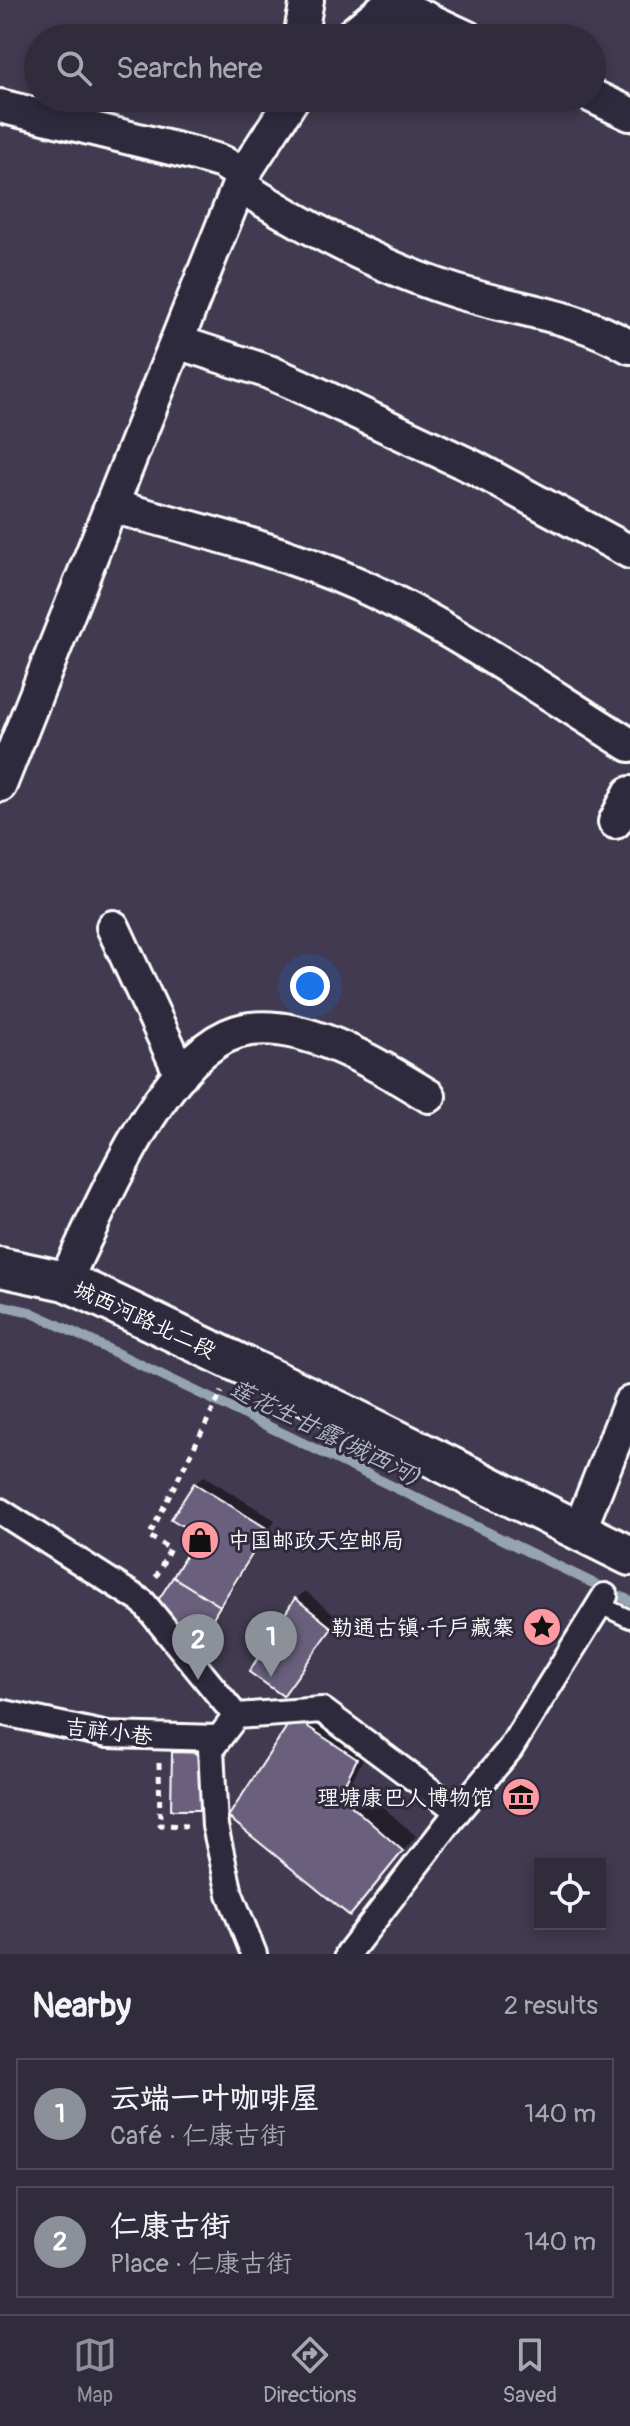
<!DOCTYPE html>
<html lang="en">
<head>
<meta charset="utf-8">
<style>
  :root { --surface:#312c3c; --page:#393443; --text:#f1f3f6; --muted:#a8a7af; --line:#4c4856; --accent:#8c9099 }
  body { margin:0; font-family:Pangolin,"LXGW WenKai TC",sans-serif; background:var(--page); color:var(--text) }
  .controls { position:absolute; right:24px; bottom:24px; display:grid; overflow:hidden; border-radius:0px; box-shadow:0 4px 12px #0003 }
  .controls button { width:72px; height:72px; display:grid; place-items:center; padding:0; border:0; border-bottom:2px solid var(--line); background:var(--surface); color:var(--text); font:40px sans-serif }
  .you { position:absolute; left:310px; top:986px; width:28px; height:28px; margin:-20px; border:6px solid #fff; border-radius:50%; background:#1a73e8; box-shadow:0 0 0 12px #1a73e833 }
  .badge { display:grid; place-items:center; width:52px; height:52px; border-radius:50%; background:var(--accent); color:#fff; font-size:26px; font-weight:700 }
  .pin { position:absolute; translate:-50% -66px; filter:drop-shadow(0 2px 4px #0008) }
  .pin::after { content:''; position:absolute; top:42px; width:28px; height:24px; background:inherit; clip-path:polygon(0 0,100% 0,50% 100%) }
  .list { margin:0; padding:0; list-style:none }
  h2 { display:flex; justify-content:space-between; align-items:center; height:104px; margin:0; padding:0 32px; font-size:34px }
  h2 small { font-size:26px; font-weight:400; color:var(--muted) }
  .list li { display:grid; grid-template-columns:52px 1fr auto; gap:24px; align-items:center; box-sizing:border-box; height:112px; margin:0 16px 16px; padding:0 16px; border:2px solid var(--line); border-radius:0px }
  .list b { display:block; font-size:30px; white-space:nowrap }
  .list p { margin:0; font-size:26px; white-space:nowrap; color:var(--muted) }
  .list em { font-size:26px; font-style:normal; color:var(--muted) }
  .icon { flex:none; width:44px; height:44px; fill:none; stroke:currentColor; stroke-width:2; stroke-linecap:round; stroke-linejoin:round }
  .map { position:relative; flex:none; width:630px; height:1954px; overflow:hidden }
  .search { position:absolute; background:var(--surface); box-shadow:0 4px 12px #0003; left:24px; right:24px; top:24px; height:88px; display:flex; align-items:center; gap:20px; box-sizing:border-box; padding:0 28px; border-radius:44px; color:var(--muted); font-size:30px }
  .sheet { height:360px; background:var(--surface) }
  nav { display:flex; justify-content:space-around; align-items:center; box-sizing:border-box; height:112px; border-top:2px solid var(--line); background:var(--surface); font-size:22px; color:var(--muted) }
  nav a { display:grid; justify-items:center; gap:4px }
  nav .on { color:var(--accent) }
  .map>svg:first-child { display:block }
</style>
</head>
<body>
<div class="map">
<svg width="630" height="1954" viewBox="0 0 630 1954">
  <rect width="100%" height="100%" fill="#413a50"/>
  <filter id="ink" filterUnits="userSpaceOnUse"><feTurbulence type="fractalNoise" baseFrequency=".0125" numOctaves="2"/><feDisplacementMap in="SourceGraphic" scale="16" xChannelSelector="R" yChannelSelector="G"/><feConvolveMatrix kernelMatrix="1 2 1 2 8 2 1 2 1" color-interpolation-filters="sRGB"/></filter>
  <g filter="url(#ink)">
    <!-- shadow -->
    <g fill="#0007">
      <polygon points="204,1476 275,1520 201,1641 193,1649 201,1535 195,1484"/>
      <polygon points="305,1591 339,1619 291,1685 296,1599"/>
      <polygon points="309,1704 371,1744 352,1780 416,1836 350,1914 231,1817"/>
      <polygon points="178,1749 211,1750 210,1804 174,1753"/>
    </g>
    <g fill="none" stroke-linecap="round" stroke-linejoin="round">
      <!-- stream -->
      <polyline stroke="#96a3b0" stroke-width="10" points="0,1305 30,1312 52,1322 630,1601"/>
    </g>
    <!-- building -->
    <g fill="#6b617e" stroke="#fff" stroke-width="2">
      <polygon points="194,1483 268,1529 220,1606 173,1577 198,1535 171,1519"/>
      <polygon points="173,1577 220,1606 193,1652 155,1605"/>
      <polygon points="295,1598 332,1628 283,1696 249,1672"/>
      <polygon points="293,1717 357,1759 339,1795 403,1851 350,1916 228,1817"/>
      <polygon points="172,1752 208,1753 207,1810 171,1810"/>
    </g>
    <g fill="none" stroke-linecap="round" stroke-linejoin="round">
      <!-- service casing -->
      <g stroke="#fff" stroke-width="22">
        <polyline id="service" points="600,1605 630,1619"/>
      </g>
      <!-- pedestrian casing -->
      <g stroke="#fff" stroke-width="30">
        <g id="pedestrian">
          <polyline points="0,1511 143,1602 236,1716"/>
          <polyline points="0,1712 108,1735 219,1738"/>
          <polyline points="254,1954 230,1894 215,1826 211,1749 236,1716 322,1710 458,1811 510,1749 605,1596"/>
          <polyline points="348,1954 458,1811"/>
        </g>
      </g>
      <!-- minor casing -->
      <g stroke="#fff" stroke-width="38">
        <g id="minor">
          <polyline points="391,2 468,38"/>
          <polyline points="300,38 307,0"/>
          <polyline points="348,38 394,0"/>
          <polyline points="592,96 630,114"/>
          <polyline points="0,106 195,154 222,162 243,175"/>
          <path d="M239,185C306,228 379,267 455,291C514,310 575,314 630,347"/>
          <polyline points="177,342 269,372 301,386 473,467 630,552"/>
          <path d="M111,506C196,529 282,550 362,586C455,629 543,691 630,745"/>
          <polyline points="0,785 243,175 293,98"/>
          <polyline points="615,822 630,793"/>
          <polyline points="113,927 181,1074"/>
          <path d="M65,1281C99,1213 161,1055 237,1032C297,1014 380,1066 429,1096"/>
          <polyline points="579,1531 630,1403"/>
        </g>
      </g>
      <!-- tertiary casing -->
      <g stroke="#fff" stroke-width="44">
        <polyline id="tertiary" points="0,1267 65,1281 98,1296 341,1412 630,1556"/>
      </g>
      <!-- path -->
      <g stroke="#fff" stroke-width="5" stroke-dasharray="6 6" stroke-linecap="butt">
        <polyline points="156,1577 170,1549 149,1536 222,1392"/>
        <polyline points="159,1763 160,1825 187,1826"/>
      </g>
      <!-- service -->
      <use href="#service" stroke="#2f2a3d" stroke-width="16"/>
      <!-- pedestrian -->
      <use href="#pedestrian" stroke="#2f2a3d" stroke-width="24"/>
      <!-- minor -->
      <use href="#minor" stroke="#2f2a3d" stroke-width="32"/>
      <!-- tertiary -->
      <use href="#tertiary" stroke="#2f2a3d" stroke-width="38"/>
    </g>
  </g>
  <!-- icons -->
  <defs>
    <g id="shop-disc" transform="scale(2)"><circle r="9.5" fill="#ff9aa2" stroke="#2f2a3d"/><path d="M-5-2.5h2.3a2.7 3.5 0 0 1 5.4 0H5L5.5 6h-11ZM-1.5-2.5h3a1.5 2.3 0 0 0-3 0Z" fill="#111"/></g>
    <g id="sight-disc" transform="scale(2)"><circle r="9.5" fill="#ff9aa2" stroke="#2f2a3d"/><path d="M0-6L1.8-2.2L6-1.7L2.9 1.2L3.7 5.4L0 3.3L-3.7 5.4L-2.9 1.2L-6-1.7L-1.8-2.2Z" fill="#111"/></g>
    <g id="museum-disc" transform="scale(2)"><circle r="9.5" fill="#ff9aa2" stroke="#2f2a3d"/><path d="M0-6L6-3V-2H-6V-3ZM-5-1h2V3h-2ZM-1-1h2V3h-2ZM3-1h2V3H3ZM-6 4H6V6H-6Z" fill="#111"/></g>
  </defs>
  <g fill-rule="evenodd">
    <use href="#shop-disc" x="200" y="1540"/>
    <use href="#sight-disc" x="542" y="1627"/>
    <use href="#museum-disc" x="521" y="1797"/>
  </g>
  <g text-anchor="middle" stroke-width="6" stroke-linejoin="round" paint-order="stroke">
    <!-- street labels -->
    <g font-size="22" fill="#fff" stroke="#2f2a3d">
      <text transform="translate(145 1319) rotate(25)" y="8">城西河路北二段</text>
      <text transform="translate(109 1731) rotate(7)" y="8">吉祥小巷</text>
    </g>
    <!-- poi labels -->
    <g font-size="22" fill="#fff" stroke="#2f2a3d" text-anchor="end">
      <text x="228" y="1548" text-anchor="start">中国邮政天空邮局</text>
      <text x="514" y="1635">勒通古镇·千户藏寨</text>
      <text x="493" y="1805">理塘康巴人博物馆</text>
    </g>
    <!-- water labels -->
    <g font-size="24" font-style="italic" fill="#b0bac4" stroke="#2f2a3d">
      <text transform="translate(325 1432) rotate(26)" y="8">莲花生甘露(城西河)</text>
    </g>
  </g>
</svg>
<div class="controls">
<button><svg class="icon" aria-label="locate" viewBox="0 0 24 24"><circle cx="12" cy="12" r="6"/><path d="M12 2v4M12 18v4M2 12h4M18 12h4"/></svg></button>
</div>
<div class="you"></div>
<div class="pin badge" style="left:271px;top:1677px">1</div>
<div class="pin badge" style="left:198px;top:1680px">2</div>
<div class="search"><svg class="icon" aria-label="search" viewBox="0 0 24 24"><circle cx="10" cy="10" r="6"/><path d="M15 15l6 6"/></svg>Search here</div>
</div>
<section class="sheet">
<h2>Nearby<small>2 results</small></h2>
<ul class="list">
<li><span class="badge">1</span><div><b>云端一叶咖啡屋</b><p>Café · 仁康古街</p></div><em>140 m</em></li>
<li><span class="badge">2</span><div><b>仁康古街</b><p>Place · 仁康古街</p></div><em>140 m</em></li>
</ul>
</section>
<nav>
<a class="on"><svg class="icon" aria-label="map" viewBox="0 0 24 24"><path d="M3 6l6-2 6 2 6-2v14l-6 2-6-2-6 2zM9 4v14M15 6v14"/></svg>Map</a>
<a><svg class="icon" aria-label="directions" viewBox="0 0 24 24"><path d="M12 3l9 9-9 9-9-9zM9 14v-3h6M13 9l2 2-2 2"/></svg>Directions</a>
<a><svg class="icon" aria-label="saved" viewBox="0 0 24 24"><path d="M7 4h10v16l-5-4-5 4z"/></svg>Saved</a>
</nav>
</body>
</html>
